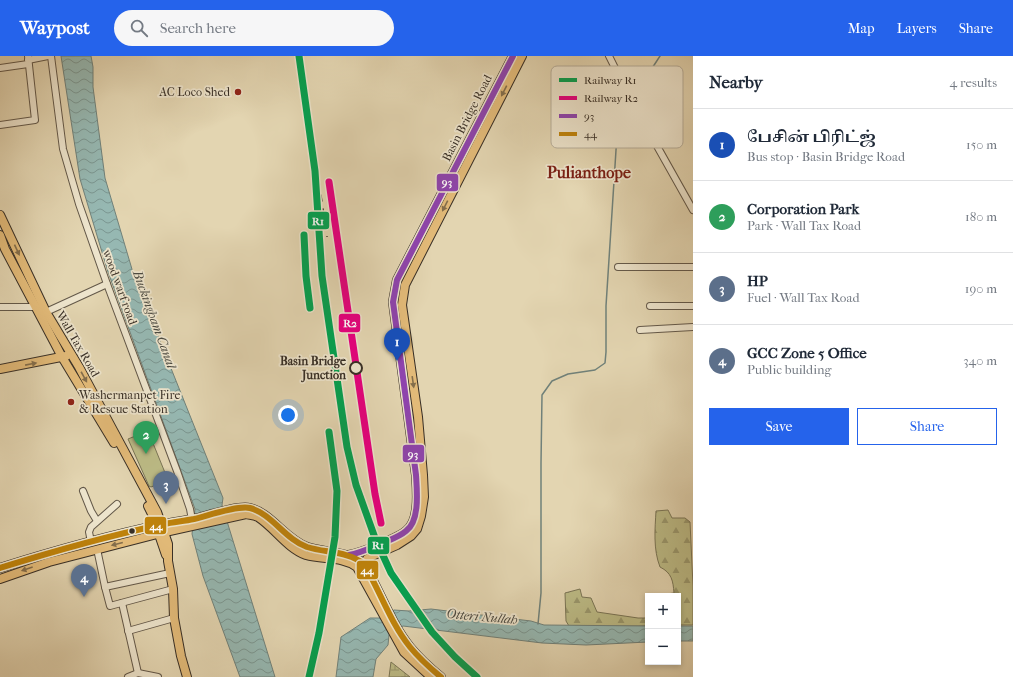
<!DOCTYPE html>
<html lang="en">
<head>
<meta charset="utf-8">
<style>
  :root { --surface:#fff; --page:#f6f6f7; --text:#1f2937; --muted:#747a83; --line:#e0e1e3; --accent:#2563eb }
  body { margin:0; font-family:"IM FELL French Canon","Noto Serif Tamil",serif; background:var(--page); color:var(--text) }
  .controls { position:absolute; right:12px; bottom:12px; display:grid; overflow:hidden; border-radius:0px; box-shadow:0 2px 6px #0003 }
  .controls button { width:36px; height:36px; display:grid; place-items:center; padding:0; border:0; border-bottom:1px solid var(--line); background:var(--surface); color:var(--text); font:20px sans-serif }
  .you { position:absolute; left:288px; top:359px; width:14px; height:14px; margin:-10px; border:3px solid #fff; border-radius:50%; background:#1a73e8; box-shadow:0 0 0 6px #1a73e833 }
  .badge { display:grid; place-items:center; width:26px; height:26px; border-radius:50%; background:var(--accent); color:#fff; font-size:13px; font-weight:700 }
  .pin { position:absolute; translate:-50% -33px; filter:drop-shadow(0 1px 2px #0008) }
  .pin::after { content:''; position:absolute; top:21px; width:14px; height:12px; background:inherit; clip-path:polygon(0 0,100% 0,50% 100%) }
  .list { margin:0; padding:0; list-style:none }
  h2 { display:flex; justify-content:space-between; align-items:center; height:52px; margin:0; padding:0 16px; font-size:17px }
  h2 small { font-size:13px; font-weight:400; color:var(--muted) }
  .list li { display:grid; grid-template-columns:26px 1fr auto; gap:12px; align-items:center; box-sizing:border-box; height:72px; padding:0 16px; border-top:1px solid var(--line) }
  .list b { display:block; font-size:15px; white-space:nowrap }
  .list p { margin:0; font-size:13px; white-space:nowrap; color:var(--muted) }
  .list em { font-size:13px; font-style:normal; color:var(--muted) }
  .actions { display:flex; gap:8px; padding:12px 16px }
  .actions a { flex:1; padding:9px 0; border:1px solid var(--accent); border-radius:0px; text-align:center; font-size:14px; color:var(--accent) }
  .actions .main { background:var(--accent); color:#fff }
  .icon { flex:none; width:22px; height:22px; fill:none; stroke:currentColor; stroke-width:2; stroke-linecap:round; stroke-linejoin:round }
  .map { position:relative; flex:none; width:693px; height:621px; overflow:hidden }
  header { display:flex; align-items:center; gap:24px; box-sizing:border-box; height:56px; padding:0 20px; background:var(--accent); color:#fff }
  header strong { font-size:19px }
  nav { display:flex; gap:22px; margin-inline-start:auto; font-size:14px }
  .search { width:280px; height:36px; background:var(--page); display:flex; align-items:center; gap:10px; box-sizing:border-box; padding:0 14px; border-radius:22px; color:var(--muted); font-size:15px }
  main { display:flex }
  aside { flex:1; background:var(--surface) }
  .map>svg:first-child { display:block }
</style>
</head>
<body>
<header>
<strong>Waypost</strong>
<div class="search"><svg class="icon" aria-label="search" viewBox="0 0 24 24"><circle cx="10" cy="10" r="6"/><path d="M15 15l6 6"/></svg>Search here</div>
<nav><a>Map</a><a>Layers</a><a>Share</a></nav>
</header>
<main>
<div class="map">
<svg width="693" height="621" viewBox="0 0 693 621">
  <defs>
    <pattern id="forest-firs" width="22" height="20" patternUnits="userSpaceOnUse"><rect width="22" height="20" fill="#bcbb86"/><path d="M5 1l3.5 6h-7zM16 11l3.5 6h-7z" fill="#9a986d"/></pattern>
    <pattern id="wetland-marsh" width="20" height="14" patternUnits="userSpaceOnUse"><rect width="20" height="14" fill="#bcbb86"/><path d="M1 5h8M5 5V1M11 12h8M15 12V8" fill="none" stroke="#9a986d"/></pattern>
    <pattern id="water-waves" width="16" height="10" patternUnits="userSpaceOnUse"><rect width="16" height="10" fill="#96b8b2"/><path d="M0 5q4-4 8 0t8 0" fill="none" stroke="#7b9691"/></pattern>
  </defs>
  <rect width="100%" height="100%" fill="#e3d5b1"/>
  <filter id="stains"><feTurbulence type="fractalNoise" baseFrequency=".005" numOctaves="4"/><feColorMatrix values="0 0 0 0 .2 0 0 0 0 .09 0 0 0 0 .02 0 0 0 .5 -.17"/></filter>
  <radialGradient id="worn" r=".72"><stop offset=".6" stop-color="#630" stop-opacity="0"/><stop offset="1" stop-color="#630" stop-opacity=".3"/></radialGradient>
  <!-- forest -->
  <g fill="url(#forest-firs)" stroke="#7a7556">
    <path d="M668,454L672,462H685L690,466L693,530V569H678V540H659V539L674,537C673,525 672,517 660,511C653,493 655,473 656,455Z"/>
    <polygon points="580,533 582,541 591,542 597,556 638,562 648,562 648,570 569,570 566,565 565,537"/>
  </g>
  <!-- wetland -->
  <polygon fill="url(#wetland-marsh)" stroke="#7a7556" points="391,606 410,621 389,621"/>
  <!-- green -->
  <polygon fill="#bcbb86" stroke="#7a7556" points="148,375 168,424 151,431 149,430 128,383"/>
  <!-- water -->
  <g fill="url(#water-waves)" stroke="#70817a">
    <polygon points="61,0 91,0 93,11 93,31 105,122 134,220 223,442 222,449 275,621 240,621 203,520 192,478 195,453 108,216 80,123"/>
    <polygon points="431,553 531,565 544,569 648,570 648,586 586,589 542,587 403,570 389,579 388,589 376,603 373,621 336,621 341,581 370,562 380,562 394,554 409,555"/>
    <rect x="678" y="570" width="15" height="15"/>
  </g>
  <g fill="none" stroke-linecap="round" stroke-linejoin="round">
    <!-- stream -->
    <g stroke="#70817a" stroke-width="1.5">
      <polyline points="629,35 645,23 660,0"/>
      <path d="M538,568L541,537V407L542,339L552,325L568,318L595,314L605,307L606,296V250L618,63C619,54 618,43 625,37"/>
    </g>
    <!-- minor casing -->
    <g stroke="#635849" stroke-width="8">
      <g id="minor">
        <polyline points="51,0 63,93 79,148 107,228 177,415 190,453 192,464"/>
        <polyline points="609,0 630,42 693,154"/>
        <polyline points="28,4 48,0"/>
        <polyline points="0,12 28,8"/>
        <polyline points="0,69 35,64 28,0"/>
        <polyline points="618,211 693,211"/>
        <polyline points="650,250 693,250"/>
        <polyline points="0,251 36,251"/>
        <polyline points="46,256 107,228"/>
        <polyline points="640,274 693,271"/>
        <polyline points="83,435 91,455 97,465"/>
        <polyline points="91,486 89,476 91,471 117,448"/>
        <polyline points="97,493 105,531 110,550 173,533"/>
        <polyline points="105,531 170,517"/>
        <polyline points="122,547 138,617"/>
        <polyline points="128,575 174,562"/>
        <polyline points="128,621 138,617 158,621"/>
      </g>
    </g>
    <!-- major casing -->
    <g stroke="#382f26" stroke-width="10">
      <g id="major">
        <polyline points="0,159 46,256 79,311 157,456 168,488 168,505 173,533 174,562 181,600 187,621"/>
        <polyline points="0,179 5,193 62,301 114,387"/>
        <polyline points="0,313 66,300"/>
        <polyline points="148,450 152,458 166,499"/>
        <path d="M349,499C360,497 371,492 381,488C389,484 399,481 406,475C420,465 417,435 416,419L393,246L397,224L513,0"/>
        <polyline points="364,508 367,503 372,500 397,489 411,480 417,473 421,460 424,441 423,419 418,361 402,249 405,229 522,0"/>
        <path d="M0,512C54,495 108,480 164,468C174,466 184,465 194,463C207,460 238,449 250,452C272,458 285,483 307,491C326,497 348,495 364,508C380,535 390,566 410,591C419,602 430,612 441,621"/>
        <path d="M0,523L49,506L165,476L246,458C250,459 254,459 258,461C275,472 287,492 306,499C323,504 342,500 357,511L404,596L431,621"/>
      </g>
    </g>
    <!-- minor -->
    <use href="#minor" stroke="#ede4cc" stroke-width="6"/>
    <!-- major -->
    <use href="#major" stroke="#e2ba78" stroke-width="8"/>
    <!-- rail -->
    <g stroke="#382f26" stroke-width="1.5" stroke-dasharray="7 7" stroke-linecap="butt">
      <polyline points="301,0 327,181"/>
      <polyline points="319,577 325,517"/>
    </g>
    <!-- bus-1 casing -->
    <g stroke="#ede4cc" stroke-width="9">
      <path id="bus-1" d="M349,499C360,497 371,492 381,488C389,484 399,481 406,475C420,465 417,435 416,419L393,246L397,224L513,0"/>
    </g>
    <!-- bus-2 casing -->
    <g stroke="#ede4cc" stroke-width="9">
      <path id="bus-2" d="M0,512C54,495 108,480 164,468C174,466 184,465 194,463C207,460 238,449 250,452C272,458 285,483 307,491C326,497 348,495 364,508C380,535 390,566 410,591C419,602 430,612 441,621"/>
    </g>
    <!-- bus-1 -->
    <use href="#bus-1" stroke="#8e44ad" stroke-width="6"/>
    <!-- bus-2 -->
    <use href="#bus-2" stroke="#be820b" stroke-width="6"/>
    <!-- rail-1 casing -->
    <g stroke="#ede4cc" stroke-width="10">
      <g id="rail-1">
        <polyline points="299,0 315,115 322,220 347,391 356,429 375,482 391,517 432,576 455,601 477,621"/>
        <polyline points="304,179 306,220 310,252"/>
        <polyline points="309,621 319,577 335,481 337,435 329,376"/>
      </g>
    </g>
    <!-- rail-2 casing -->
    <g stroke="#ede4cc" stroke-width="10">
      <polyline id="rail-2" points="329,126 375,438 381,467"/>
    </g>
    <!-- rail-1 -->
    <use href="#rail-1" stroke="#03a04f" stroke-width="7"/>
    <!-- rail-2 -->
    <use href="#rail-2" stroke="#e5007d" stroke-width="7"/>
  </g>
  <!-- one-way arrows -->
  <defs><path id="oneway-solid" d="M-6-.8H1V-3.2L6.5 0L1 3.2V.8H-6Z"/></defs>
  <g fill="#846e4b">
    <use href="#oneway-solid" transform="translate(504 35) rotate(117)"/>
    <use href="#oneway-solid" transform="translate(445 150) rotate(117)"/>
    <use href="#oneway-solid" transform="translate(17 194) rotate(65)"/>
    <use href="#oneway-solid" transform="translate(31 308) rotate(-11)"/>
    <use href="#oneway-solid" transform="translate(84 321) rotate(61)"/>
    <use href="#oneway-solid" transform="translate(413 326) rotate(82)"/>
    <use href="#oneway-solid" transform="translate(117 488) rotate(166)"/>
    <use href="#oneway-solid" transform="translate(27 513) rotate(161)"/>
  </g>
  <!-- markers -->
  <g fill="#8f2418" stroke="#ede4cc" stroke-width="1.5">
    <circle cx="238" cy="36" r="4"/>
    <circle cx="71" cy="346" r="4"/>
  </g>
  <circle fill="#ede4cc" stroke="#382f26" stroke-width="2" cx="356" cy="312" r="6"/>
  <circle fill="#382f26" stroke="#ede4cc" stroke-width="1.5" cx="132" cy="475" r="3.5"/>
  <g text-anchor="middle" stroke-width="3.5" stroke-linejoin="round" paint-order="stroke">
    <!-- poi labels -->
    <g font-size="12" fill="#382f26" stroke="#ede4cc" text-anchor="end">
      <text x="230" y="40">AC Loco Shed</text>
      <text x="79" y="343" text-anchor="start">Washermanpet Fire<tspan x="79" dy="14">&amp; Rescue Station</tspan></text>
    </g>
    <!-- street labels -->
    <g font-size="12" fill="#382f26" stroke="#ede4cc">
      <text transform="translate(467 62) rotate(-63)" y="4">Basin Bridge Road</text>
      <text transform="translate(120 231) rotate(70)" y="4">wood warf road</text>
      <text transform="translate(78 288) rotate(60)" y="4">Wall Tax Road</text>
    </g>
    <!-- stop labels -->
    <g font-size="12" font-weight="bold" fill="#382f26" stroke="#ede4cc" text-anchor="end">
      <text x="346" y="309">Basin Bridge<tspan x="346" dy="14">Junction</tspan></text>
    </g>
    <!-- water labels -->
    <g font-size="13" font-style="italic" fill="#4b4a42" stroke="#ede4cc">
      <text transform="translate(155 263) rotate(70)" y="5">Buckingham Canal</text>
      <text transform="translate(482 560) rotate(5)" y="5">Otteri Nullah</text>
    </g>
    <!-- district labels -->
    <g font-size="16" font-weight="bold" fill="#7a1f14" stroke="#ede4cc">
      <text x="589" y="122">Pulianthope</text>
    </g>
  </g>
  <!-- legend -->
  <rect x="551" y="10" width="132" height="82" rx="6" fill="#ede4cc" stroke="#b7ae9a" stroke-width="1"/>
  <rect x="559" y="22" width="18" height="4" fill="#03a04f"/>
  <rect x="559" y="40" width="18" height="4" fill="#e5007d"/>
  <rect x="559" y="58" width="18" height="4" fill="#8e44ad"/>
  <rect x="559" y="76" width="18" height="4" fill="#be820b"/>
  <g font-size="11" fill="#382f26">
    <text x="584" y="28">Railway R1</text>
    <text x="584" y="46">Railway R2</text>
    <text x="584" y="64">93</text>
    <text x="584" y="82">44</text>
  </g>
  <g stroke="#ede4cc" stroke-width="1.5">
    <rect x="436" y="117" width="23" height="19" rx="4" fill="#8e44ad"/>
    <rect x="307" y="155" width="23" height="19" rx="4" fill="#03a04f"/>
    <rect x="338" y="257" width="23" height="20" rx="4" fill="#e5007d"/>
    <rect x="402" y="388" width="23" height="19" rx="4" fill="#8e44ad"/>
    <rect x="144" y="460" width="23" height="19" rx="4" fill="#be820b"/>
    <rect x="367" y="480" width="23" height="19" rx="4" fill="#03a04f"/>
    <rect x="356" y="504" width="23" height="20" rx="4" fill="#be820b"/>
  </g>
  <g font-size="11" text-anchor="middle" font-weight="bold" fill="#fff">
    <text x="447" y="130">93</text>
    <text x="318" y="169">R1</text>
    <text x="350" y="271">R2</text>
    <text x="413" y="402">93</text>
    <text x="156" y="474">44</text>
    <text x="378" y="493">R1</text>
    <text x="367" y="518">44</text>
  </g>
  <rect width="100%" height="100%" filter="url(#stains)"/>
  <rect width="100%" height="100%" fill="url(#worn)"/>
</svg>
<div class="controls">
<button>+</button>
<button>−</button>
</div>
<div class="you"></div>
<div class="pin badge" style="left:397px;top:305px;background:#1a4fb4">1</div>
<div class="pin badge" style="left:146px;top:398px;background:#2e9e5b">2</div>
<div class="pin badge" style="left:166px;top:448px;background:#5c6f8a">3</div>
<div class="pin badge" style="left:84px;top:541px;background:#5c6f8a">4</div>
</div>
<aside>
<h2>Nearby<small>4 results</small></h2>
<ul class="list">
<li><span class="badge" style="background:#1a4fb4">1</span><div><b>பேசின் பிரிட்ஜ்</b><p>Bus stop · Basin Bridge Road</p></div><em>150 m</em></li>
<li><span class="badge" style="background:#2e9e5b">2</span><div><b>Corporation Park</b><p>Park · Wall Tax Road</p></div><em>180 m</em></li>
<li><span class="badge" style="background:#5c6f8a">3</span><div><b>HP</b><p>Fuel · Wall Tax Road</p></div><em>190 m</em></li>
<li><span class="badge" style="background:#5c6f8a">4</span><div><b>GCC Zone 5 Office</b><p>Public building</p></div><em>340 m</em></li>
</ul>
<div class="actions"><a class="main">Save</a><a>Share</a></div>
</aside>
</main>
</body>
</html>
